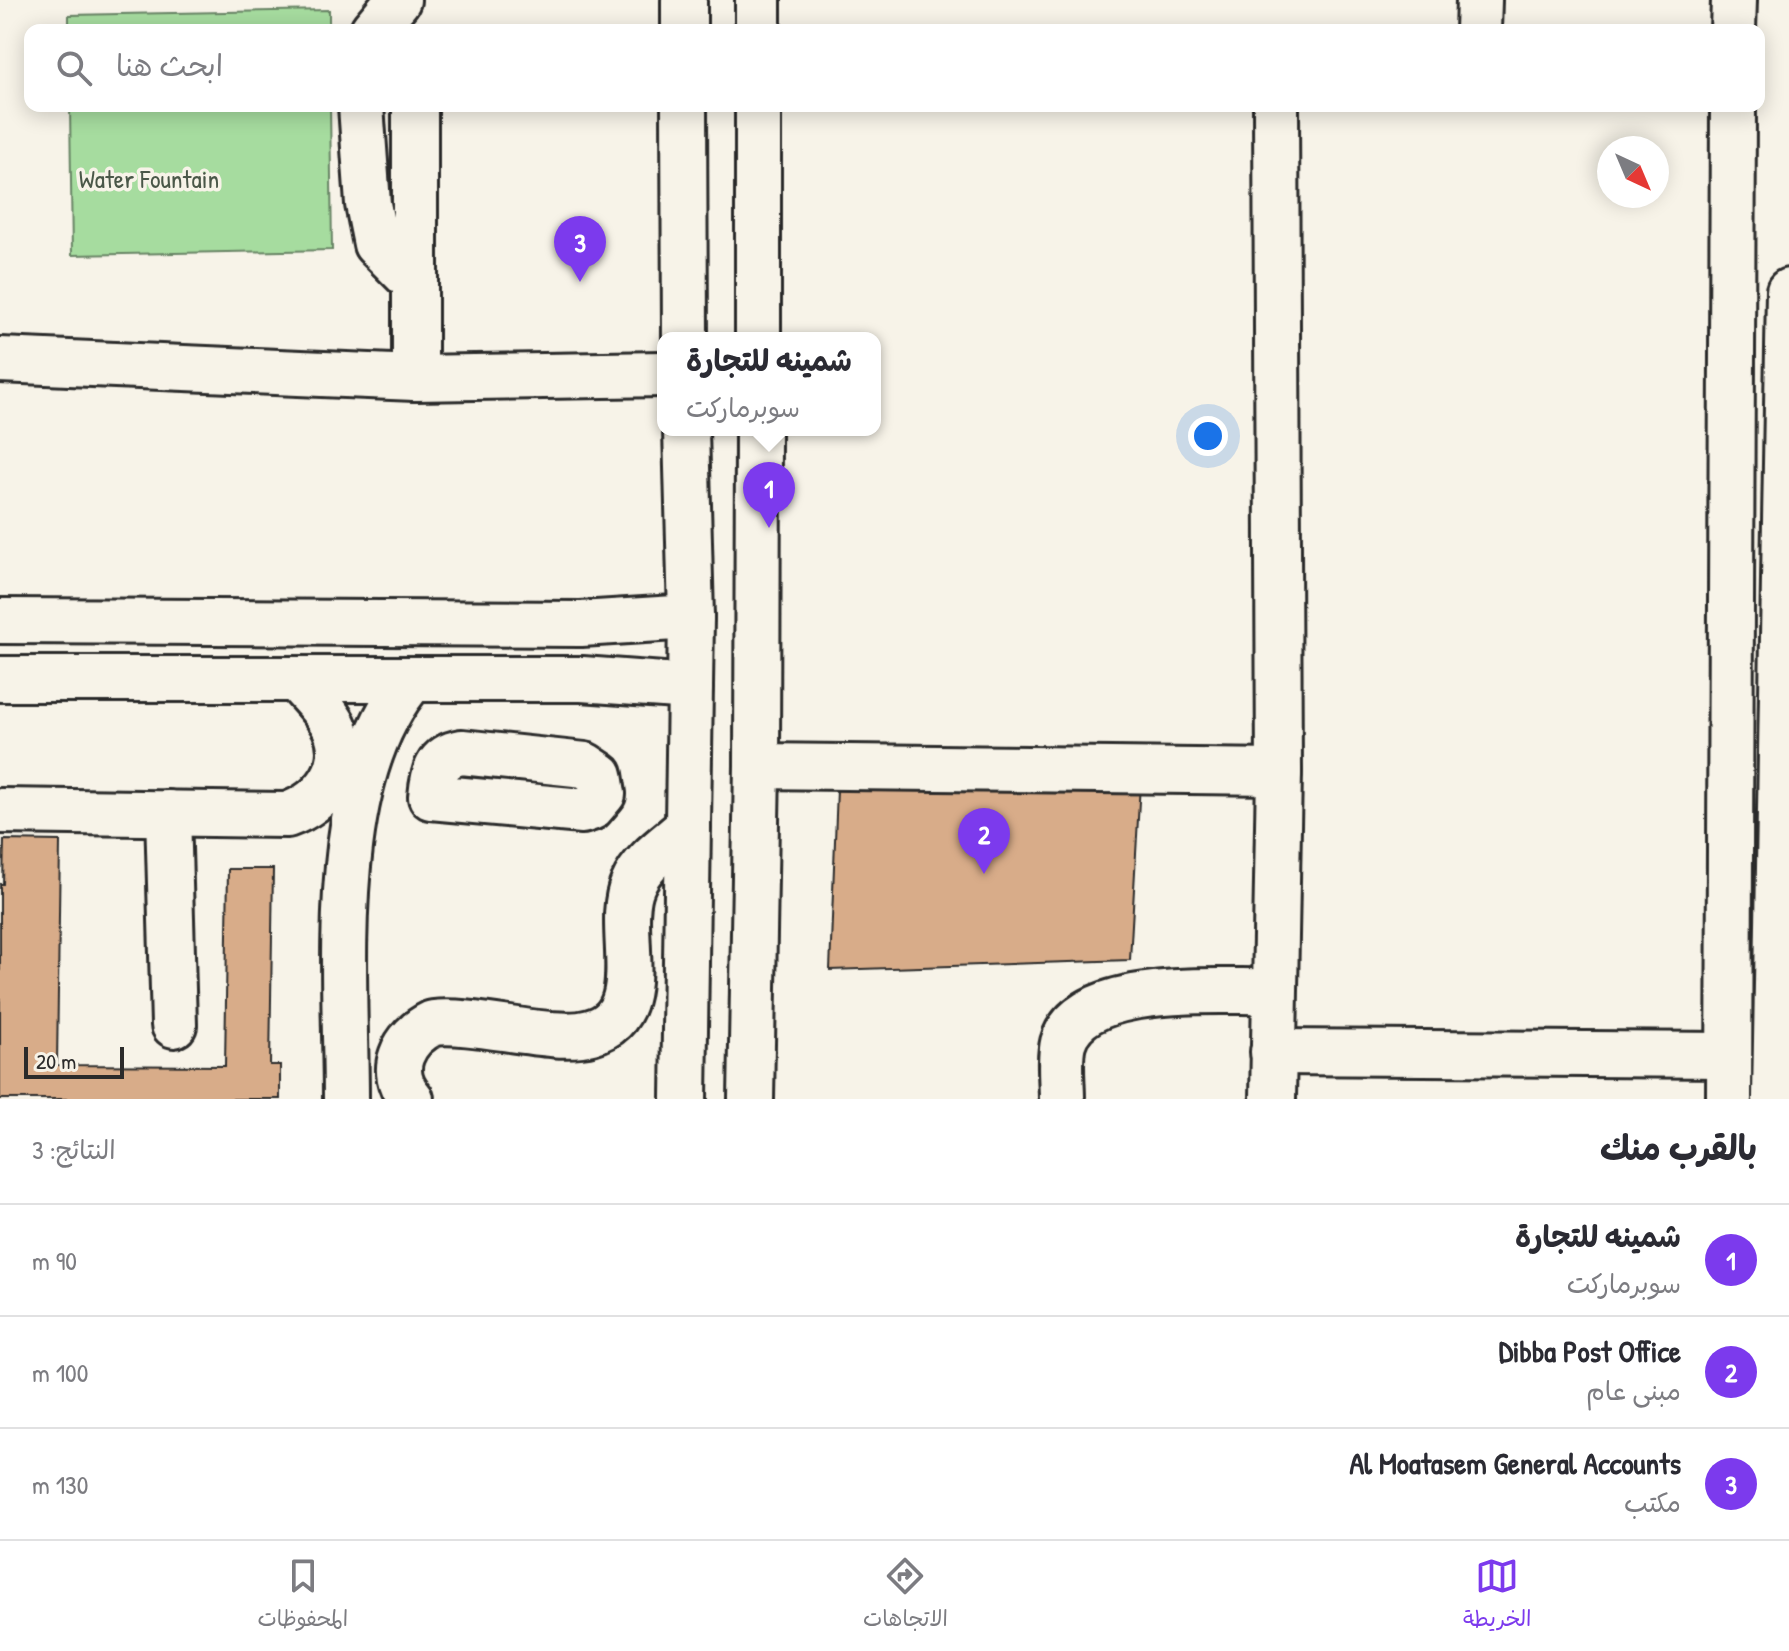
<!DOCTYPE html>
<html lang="ar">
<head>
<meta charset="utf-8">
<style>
  :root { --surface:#fff; --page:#f2f2f3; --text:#2b2b33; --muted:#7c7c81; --line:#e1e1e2; --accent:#7c3aed }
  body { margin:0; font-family:"Patrick Hand","Playpen Sans Arabic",sans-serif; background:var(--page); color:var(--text); direction:rtl }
  .compass { position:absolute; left:1597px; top:136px; width:72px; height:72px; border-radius:50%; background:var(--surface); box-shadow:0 4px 20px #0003; rotate:136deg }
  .scale { position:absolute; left:24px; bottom:20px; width:100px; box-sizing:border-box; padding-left:8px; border:4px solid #2b2b2b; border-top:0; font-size:22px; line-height:28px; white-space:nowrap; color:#2b2b2b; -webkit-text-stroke:6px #f7f3e8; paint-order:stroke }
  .you { position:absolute; left:1208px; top:436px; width:28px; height:28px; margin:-20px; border:6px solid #fff; border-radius:50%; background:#1a73e8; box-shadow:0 0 0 12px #1a73e833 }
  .badge { display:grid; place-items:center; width:52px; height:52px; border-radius:50%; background:var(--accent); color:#fff; font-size:26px; font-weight:700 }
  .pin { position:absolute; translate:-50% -66px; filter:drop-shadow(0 2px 4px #0008) }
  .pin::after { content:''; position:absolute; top:42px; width:28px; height:24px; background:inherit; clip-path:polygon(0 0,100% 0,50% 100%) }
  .popup { position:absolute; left:657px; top:332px; width:224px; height:104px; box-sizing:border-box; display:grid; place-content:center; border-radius:16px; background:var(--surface); filter:drop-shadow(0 2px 6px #0005); font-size:26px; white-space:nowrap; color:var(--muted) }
  .popup b { font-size:30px; color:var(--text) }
  .popup::after { content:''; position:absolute; left:50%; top:100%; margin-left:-16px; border:16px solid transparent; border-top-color:var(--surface) }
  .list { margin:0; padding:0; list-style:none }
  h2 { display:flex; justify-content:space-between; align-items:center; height:104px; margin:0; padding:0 32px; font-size:34px }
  h2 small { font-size:26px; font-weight:400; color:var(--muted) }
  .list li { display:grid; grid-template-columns:52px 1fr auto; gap:24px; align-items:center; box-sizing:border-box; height:112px; padding:0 32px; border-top:2px solid var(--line) }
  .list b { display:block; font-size:30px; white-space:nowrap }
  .list p { margin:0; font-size:26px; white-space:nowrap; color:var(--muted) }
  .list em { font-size:26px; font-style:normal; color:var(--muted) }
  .icon { flex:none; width:44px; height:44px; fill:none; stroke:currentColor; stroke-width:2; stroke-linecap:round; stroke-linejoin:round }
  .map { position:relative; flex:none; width:1789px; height:1099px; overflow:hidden; direction:ltr }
  .search { position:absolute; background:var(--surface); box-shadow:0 4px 20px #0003; left:24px; right:24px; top:24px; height:88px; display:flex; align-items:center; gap:20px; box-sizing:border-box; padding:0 28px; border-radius:16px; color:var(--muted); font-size:30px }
  .sheet { height:440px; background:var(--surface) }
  nav { display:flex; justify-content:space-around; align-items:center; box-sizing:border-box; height:112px; border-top:2px solid var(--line); background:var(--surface); font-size:22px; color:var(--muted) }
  nav a { display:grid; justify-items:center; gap:4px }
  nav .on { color:var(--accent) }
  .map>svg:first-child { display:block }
</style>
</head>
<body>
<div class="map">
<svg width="1789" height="1099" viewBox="0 0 1789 1099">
  <rect width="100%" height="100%" fill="#f7f3e8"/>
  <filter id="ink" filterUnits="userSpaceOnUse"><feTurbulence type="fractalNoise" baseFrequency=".0125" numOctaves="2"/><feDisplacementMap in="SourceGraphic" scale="16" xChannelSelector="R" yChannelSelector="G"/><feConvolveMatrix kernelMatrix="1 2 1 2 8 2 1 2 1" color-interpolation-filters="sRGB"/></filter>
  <g filter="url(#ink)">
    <!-- green -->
    <g fill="#a6dc9f" stroke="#688465" stroke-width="2">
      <polygon points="329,10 329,30 69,30 69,15"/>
      <polygon points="70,106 330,106 332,250 72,255"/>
    </g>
    <!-- building -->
    <g fill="#d8ac89" stroke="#2b2b2b" stroke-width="2">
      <polygon points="1140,783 1130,960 830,970 837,789"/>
      <polygon points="4,840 60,841 57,1065 225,1066 228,869 273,869 270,1065 280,1065 280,1099 0,1099 0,884 3,884"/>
    </g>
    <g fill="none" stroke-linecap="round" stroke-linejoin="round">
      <!-- minor casing -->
      <g stroke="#2b2b2b" stroke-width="50">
        <g id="minor">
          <polyline points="684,0 684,30"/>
          <polyline points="373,30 398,0"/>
          <polyline points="758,30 758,0"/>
          <polyline points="1478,30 1479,0"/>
          <polyline points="1733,30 1734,0"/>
          <polyline points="361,106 368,204 376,244 415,283"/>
          <polyline points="684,106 685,338"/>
          <polyline points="758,338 758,106"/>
          <polyline points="0,360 415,378 663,374"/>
          <polyline points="415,378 415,106"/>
          <polyline points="0,621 581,624 691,617"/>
          <polyline points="0,679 582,679 690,687"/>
          <path d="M462,752L585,765L600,775L603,794L591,808L582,811L431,797C433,774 436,756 462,752Z"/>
          <polyline points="757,766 1279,772"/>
          <path d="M0,811L287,815C324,802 353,766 334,726C325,709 310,695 298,681"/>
          <polyline points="168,813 174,1025"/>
          <polyline points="1273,1052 1729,1055"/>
          <path d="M346,1099C346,975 326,776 413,679"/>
          <path d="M411,1099C386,1071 403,1037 433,1023C478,1018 553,1043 591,1032C655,1014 613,928 633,884C643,860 669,844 688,827"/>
          <polyline points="684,1099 691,617 686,430"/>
          <polyline points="751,1099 757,766 758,430"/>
          <path d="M1062,1099C1062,1082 1059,1059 1063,1043C1081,979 1221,993 1273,991"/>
          <polyline points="1273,1099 1279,772 1276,106"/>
          <polyline points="1729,1099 1733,106"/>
          <polyline points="1775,1099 1789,291"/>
        </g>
      </g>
      <!-- minor -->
      <use href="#minor" stroke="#f7f3e8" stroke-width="44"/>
    </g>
  </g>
  <g text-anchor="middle" stroke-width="7" stroke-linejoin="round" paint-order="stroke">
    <!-- park labels -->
    <g font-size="26" fill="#4a5748" stroke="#f7f3e8">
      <text x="149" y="188">Water Fountain</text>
    </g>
  </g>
</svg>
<svg class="compass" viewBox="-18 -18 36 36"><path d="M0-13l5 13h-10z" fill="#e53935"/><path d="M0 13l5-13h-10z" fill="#7c7c81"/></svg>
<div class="scale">20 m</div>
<div class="you"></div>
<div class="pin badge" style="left:769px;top:528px">1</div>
<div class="popup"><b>شمينه للتجارة</b>سوبرماركت</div>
<div class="pin badge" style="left:984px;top:874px">2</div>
<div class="pin badge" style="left:580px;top:282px">3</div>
<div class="search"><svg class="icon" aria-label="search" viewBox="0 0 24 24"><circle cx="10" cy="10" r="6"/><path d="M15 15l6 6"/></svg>ابحث هنا</div>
</div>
<section class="sheet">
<h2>بالقرب منك<small>النتائج: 3</small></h2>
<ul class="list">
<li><span class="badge">1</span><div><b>شمينه للتجارة</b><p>سوبرماركت</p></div><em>90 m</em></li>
<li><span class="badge">2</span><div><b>Dibba Post Office</b><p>مبنى عام</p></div><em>100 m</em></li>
<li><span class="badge">3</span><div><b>Al Moatasem General Accounts</b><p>مكتب</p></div><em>130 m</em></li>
</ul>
</section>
<nav>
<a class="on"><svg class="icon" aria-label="map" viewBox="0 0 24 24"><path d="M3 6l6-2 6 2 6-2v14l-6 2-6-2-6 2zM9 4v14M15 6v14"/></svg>الخريطة</a>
<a><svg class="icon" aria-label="directions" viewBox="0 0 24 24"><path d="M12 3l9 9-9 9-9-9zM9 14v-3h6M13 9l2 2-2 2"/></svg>الاتجاهات</a>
<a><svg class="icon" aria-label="saved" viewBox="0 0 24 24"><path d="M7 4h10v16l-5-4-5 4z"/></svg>المحفوظات</a>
</nav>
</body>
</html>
